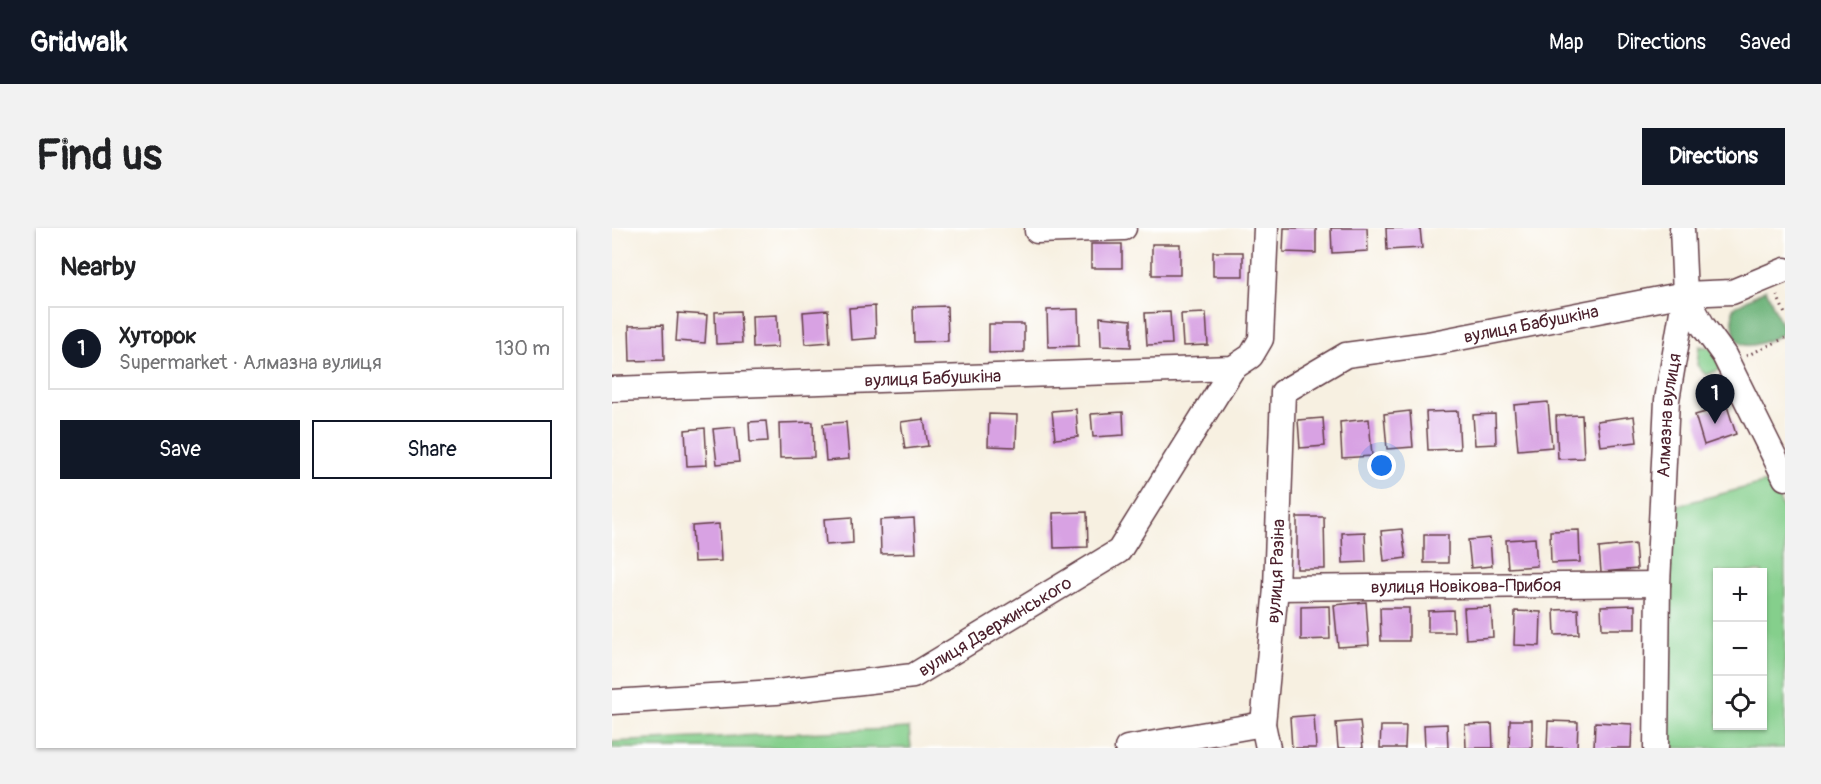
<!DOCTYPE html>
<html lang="en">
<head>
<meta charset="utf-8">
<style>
  :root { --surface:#fff; --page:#f2f2f2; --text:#202124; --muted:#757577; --line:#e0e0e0; --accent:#111827 }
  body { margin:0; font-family:Pangolin,sans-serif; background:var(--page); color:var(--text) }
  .controls { position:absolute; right:18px; bottom:18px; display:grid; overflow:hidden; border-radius:0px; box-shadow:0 2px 4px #0004 }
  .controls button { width:54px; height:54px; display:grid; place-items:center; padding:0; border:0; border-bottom:2px solid var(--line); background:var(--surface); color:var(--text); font:30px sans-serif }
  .you { position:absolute; left:770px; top:238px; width:21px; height:21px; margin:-15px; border:4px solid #fff; border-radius:50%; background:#1a73e8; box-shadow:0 0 0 9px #1a73e833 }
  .badge { display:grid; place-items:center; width:39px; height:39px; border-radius:50%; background:var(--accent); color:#fff; font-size:20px; font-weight:700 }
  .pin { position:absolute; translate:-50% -50px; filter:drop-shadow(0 2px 3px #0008) }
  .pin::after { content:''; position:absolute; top:32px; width:21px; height:18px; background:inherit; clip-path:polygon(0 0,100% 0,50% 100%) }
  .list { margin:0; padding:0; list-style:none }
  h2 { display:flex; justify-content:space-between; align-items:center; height:78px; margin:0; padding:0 24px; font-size:26px }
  h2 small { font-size:20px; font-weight:400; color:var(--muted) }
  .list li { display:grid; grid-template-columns:39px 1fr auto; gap:18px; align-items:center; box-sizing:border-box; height:84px; margin:0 12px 12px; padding:0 12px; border:2px solid var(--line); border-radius:0px }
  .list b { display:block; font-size:22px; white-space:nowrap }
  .list p { margin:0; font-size:20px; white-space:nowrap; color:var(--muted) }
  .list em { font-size:20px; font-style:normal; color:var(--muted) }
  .actions { display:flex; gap:12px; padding:18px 24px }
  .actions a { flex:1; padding:14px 0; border:2px solid var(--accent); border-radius:0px; text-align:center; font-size:21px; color:var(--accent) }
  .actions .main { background:var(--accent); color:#fff }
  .icon { flex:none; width:33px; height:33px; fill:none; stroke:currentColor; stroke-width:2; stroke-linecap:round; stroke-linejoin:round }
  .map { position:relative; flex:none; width:1173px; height:520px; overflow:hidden; border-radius:0px }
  header { display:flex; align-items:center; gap:36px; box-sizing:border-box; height:84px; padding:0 30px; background:var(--accent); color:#fff }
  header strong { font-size:28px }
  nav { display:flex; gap:33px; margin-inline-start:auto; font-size:21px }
  .intro { display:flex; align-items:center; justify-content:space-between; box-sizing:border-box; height:144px; padding:0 36px }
  h1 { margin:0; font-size:42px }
  .button { padding:15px 27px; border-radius:0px; background:var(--accent); color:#fff; font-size:21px; font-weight:700 }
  main { display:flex; gap:36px; padding:0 36px }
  aside { flex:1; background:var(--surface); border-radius:0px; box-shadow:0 2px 4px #0004 }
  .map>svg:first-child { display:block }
</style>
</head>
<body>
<header>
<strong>Gridwalk</strong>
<nav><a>Map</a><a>Directions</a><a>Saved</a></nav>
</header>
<div class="intro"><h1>Find us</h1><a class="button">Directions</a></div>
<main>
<aside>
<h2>Nearby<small></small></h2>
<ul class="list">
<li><span class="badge">1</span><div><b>Хуторок</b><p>Supermarket · Алмазна вулиця</p></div><em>130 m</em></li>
</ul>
<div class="actions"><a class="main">Save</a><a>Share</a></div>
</aside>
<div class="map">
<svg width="1173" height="520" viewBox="0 0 1173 520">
  <rect width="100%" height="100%" fill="#fff"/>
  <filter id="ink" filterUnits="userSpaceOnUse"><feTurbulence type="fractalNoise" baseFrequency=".0167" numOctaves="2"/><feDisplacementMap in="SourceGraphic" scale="12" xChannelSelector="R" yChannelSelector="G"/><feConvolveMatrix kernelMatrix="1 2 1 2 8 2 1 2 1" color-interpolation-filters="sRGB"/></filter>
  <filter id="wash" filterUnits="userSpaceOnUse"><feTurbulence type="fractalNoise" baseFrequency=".008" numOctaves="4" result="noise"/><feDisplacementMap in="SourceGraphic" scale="24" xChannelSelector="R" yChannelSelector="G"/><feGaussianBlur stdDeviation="1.35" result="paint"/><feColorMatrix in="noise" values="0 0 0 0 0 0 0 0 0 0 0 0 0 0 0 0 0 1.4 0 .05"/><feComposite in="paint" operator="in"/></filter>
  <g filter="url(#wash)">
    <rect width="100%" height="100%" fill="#f7f0e1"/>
    <!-- green -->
    <g fill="#85cf8c" stroke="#68775c" stroke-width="1.5" fill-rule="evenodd">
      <polygon points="1087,118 1099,120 1109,141 1094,147 1085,137"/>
      <path d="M1159,253L1173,285V520H1051L1059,279ZM1106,344H1150V497H1106Z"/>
      <polygon points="297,500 299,520 0,520 0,514"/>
    </g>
    <!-- forest -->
    <path fill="#6cb278" stroke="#5b6852" stroke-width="1.5" d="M1154,61L1173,105C1139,120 1118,131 1121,80Z"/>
    <g id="blocks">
      <!-- building -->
      <g fill="#d8a2e3">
        <polygon points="672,0 704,0 704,25 671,24"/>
        <polygon points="719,0 755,0 756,23 720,25"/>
        <polygon points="774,0 808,0 810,20 775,22"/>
        <rect x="479" y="16" width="31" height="24"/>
        <rect x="540" y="16" width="28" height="31"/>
        <rect x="601" y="24" width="30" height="24"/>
        <polygon points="263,78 264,110 239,112 237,80"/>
        <polygon points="335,78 336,113 302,114 301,79"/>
        <polygon points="466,81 467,118 436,119 435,82"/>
        <polygon points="216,82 218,114 193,116 191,84"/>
        <polygon points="128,83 130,115 104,116 103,84"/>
        <polygon points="558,84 560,116 535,117 533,85"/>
        <polygon points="66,85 95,87 93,115 64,113"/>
        <polygon points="594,85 596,117 571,118 569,86"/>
        <polygon points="165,87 166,119 141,120 140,88"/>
        <polygon points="488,89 519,92 519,119 489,118"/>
        <polygon points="377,96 412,96 412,124 377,125"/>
        <polygon points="51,97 52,132 18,133 17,98"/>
        <polygon points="936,174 940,219 906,222 902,177"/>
        <polygon points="1115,178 1124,206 1092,217 1083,187"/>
        <polygon points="464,181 466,209 443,211 440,183"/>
        <polygon points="798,183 801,219 775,221 772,186"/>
        <polygon points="846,183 848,221 816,222 814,184"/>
        <polygon points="511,184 512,207 481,209 479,186"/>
        <polygon points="377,186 405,187 404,219 376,218"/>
        <polygon points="883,186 884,216 863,217 861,187"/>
        <polygon points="970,187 972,230 946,231 944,188"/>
        <polygon points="1022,188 1025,214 988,218 985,193"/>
        <polygon points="711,190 713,218 688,220 686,192"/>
        <polygon points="312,191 316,218 293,221 289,194"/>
        <polygon points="757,191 760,228 730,230 728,194"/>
        <polygon points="154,193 156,213 138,214 137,194"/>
        <polygon points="201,194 202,229 168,230 167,195"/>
        <polygon points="234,194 237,231 214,233 211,196"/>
        <polygon points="123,199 127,234 105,236 101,201"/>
        <polygon points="93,200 95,237 75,238 73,202"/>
        <polygon points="475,284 476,319 442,320 441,285"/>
        <polygon points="240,289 241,315 214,317 212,291"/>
        <polygon points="685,289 712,289 713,341 685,341"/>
        <polygon points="302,290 304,325 269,326 268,292"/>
        <polygon points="107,296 109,333 82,334 80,298"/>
        <polygon points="790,301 794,330 772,333 769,303"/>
        <polygon points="967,302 968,334 939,335 938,303"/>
        <polygon points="753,304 754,334 731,335 730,305"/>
        <rect x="812" y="307" width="24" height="28"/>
        <polygon points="878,310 880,338 859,340 856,312"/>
        <polygon points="923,310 925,338 896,340 894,312"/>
        <polygon points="1023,316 1025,341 989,344 987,320"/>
        <polygon points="754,374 757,417 726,419 722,377"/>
        <polygon points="1023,377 1023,401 990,401 989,378"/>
        <polygon points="717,378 718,411 689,412 689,379"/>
        <polygon points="879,379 881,409 854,411 852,380"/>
        <polygon points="768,380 797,380 797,413 769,413"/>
        <polygon points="966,381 967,406 943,407 942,382"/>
        <polygon points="841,382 842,404 816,404 816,383"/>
        <polygon points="903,383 929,384 928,418 902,417"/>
        <polygon points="702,487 704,520 680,520 678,489"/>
        <polygon points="898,492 920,492 920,520 897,520"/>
        <polygon points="748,493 751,520 726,520 724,495"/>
        <polygon points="936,493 966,494 965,520 935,520"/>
        <polygon points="983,494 1020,496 1019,520 982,520"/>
        <polygon points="835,496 836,520 813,520 812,497"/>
        <polygon points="880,496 881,520 854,520 853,497"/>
        <polygon points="769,498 794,498 793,520 768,520"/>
      </g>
    </g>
  </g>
  <g filter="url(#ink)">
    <use href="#blocks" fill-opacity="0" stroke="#643e46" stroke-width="1.5"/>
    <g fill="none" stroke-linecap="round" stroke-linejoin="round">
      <!-- minor casing -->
      <g stroke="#643e46" stroke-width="27">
        <g id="minor">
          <polyline points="425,3 512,0"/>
          <polyline points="1073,66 1091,98 1112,127 1173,250"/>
          <path id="s1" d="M0,161L621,140L639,128L649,111L654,0"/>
          <path id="s2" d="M664,360L1046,356"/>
          <path id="s3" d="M0,474L164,464L301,448L507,323L621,140"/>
          <polyline points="515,520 651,496"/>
          <path id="s4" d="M656,520L651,496L664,360L671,164L734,127L816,116L1073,66L1120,64L1173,42"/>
          <path id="s5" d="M1044,520L1046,356L1055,172L1073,66L1070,0"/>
        </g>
      </g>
      <!-- path -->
      <g stroke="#643e46" stroke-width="3" stroke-dasharray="1.5 4.5" stroke-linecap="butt">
        <polyline points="1165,67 1173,86"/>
        <polyline points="1134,128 1173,110"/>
      </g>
      <!-- minor -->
      <use href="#minor" stroke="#fff" stroke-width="24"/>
    </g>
  </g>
  <g text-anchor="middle" stroke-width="4.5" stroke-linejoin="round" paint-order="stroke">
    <!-- street labels -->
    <g font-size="18" fill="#4a1f2b" stroke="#fff">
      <text dy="6" stroke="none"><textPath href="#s4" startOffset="618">вулиця Бабушкіна</textPath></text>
      <text dy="6" stroke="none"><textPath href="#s1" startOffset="321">вулиця Бабушкіна</textPath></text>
      <text dy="6" stroke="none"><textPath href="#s5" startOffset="333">Алмазна вулиця</textPath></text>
      <text dy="6" stroke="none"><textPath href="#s4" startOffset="178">вулиця Разіна</textPath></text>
      <text dy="6" stroke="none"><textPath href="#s2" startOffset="190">вулиця Новікова-Прибоя</textPath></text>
      <text dy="6" stroke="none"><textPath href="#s3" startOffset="398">вулиця Дзержинського</textPath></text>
    </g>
  </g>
</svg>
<div class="controls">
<button>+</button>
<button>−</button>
<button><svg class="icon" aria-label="locate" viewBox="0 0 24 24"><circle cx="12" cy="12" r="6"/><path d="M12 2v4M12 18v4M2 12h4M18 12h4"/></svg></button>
</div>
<div class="you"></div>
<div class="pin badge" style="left:1103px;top:196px">1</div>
</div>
</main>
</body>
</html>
